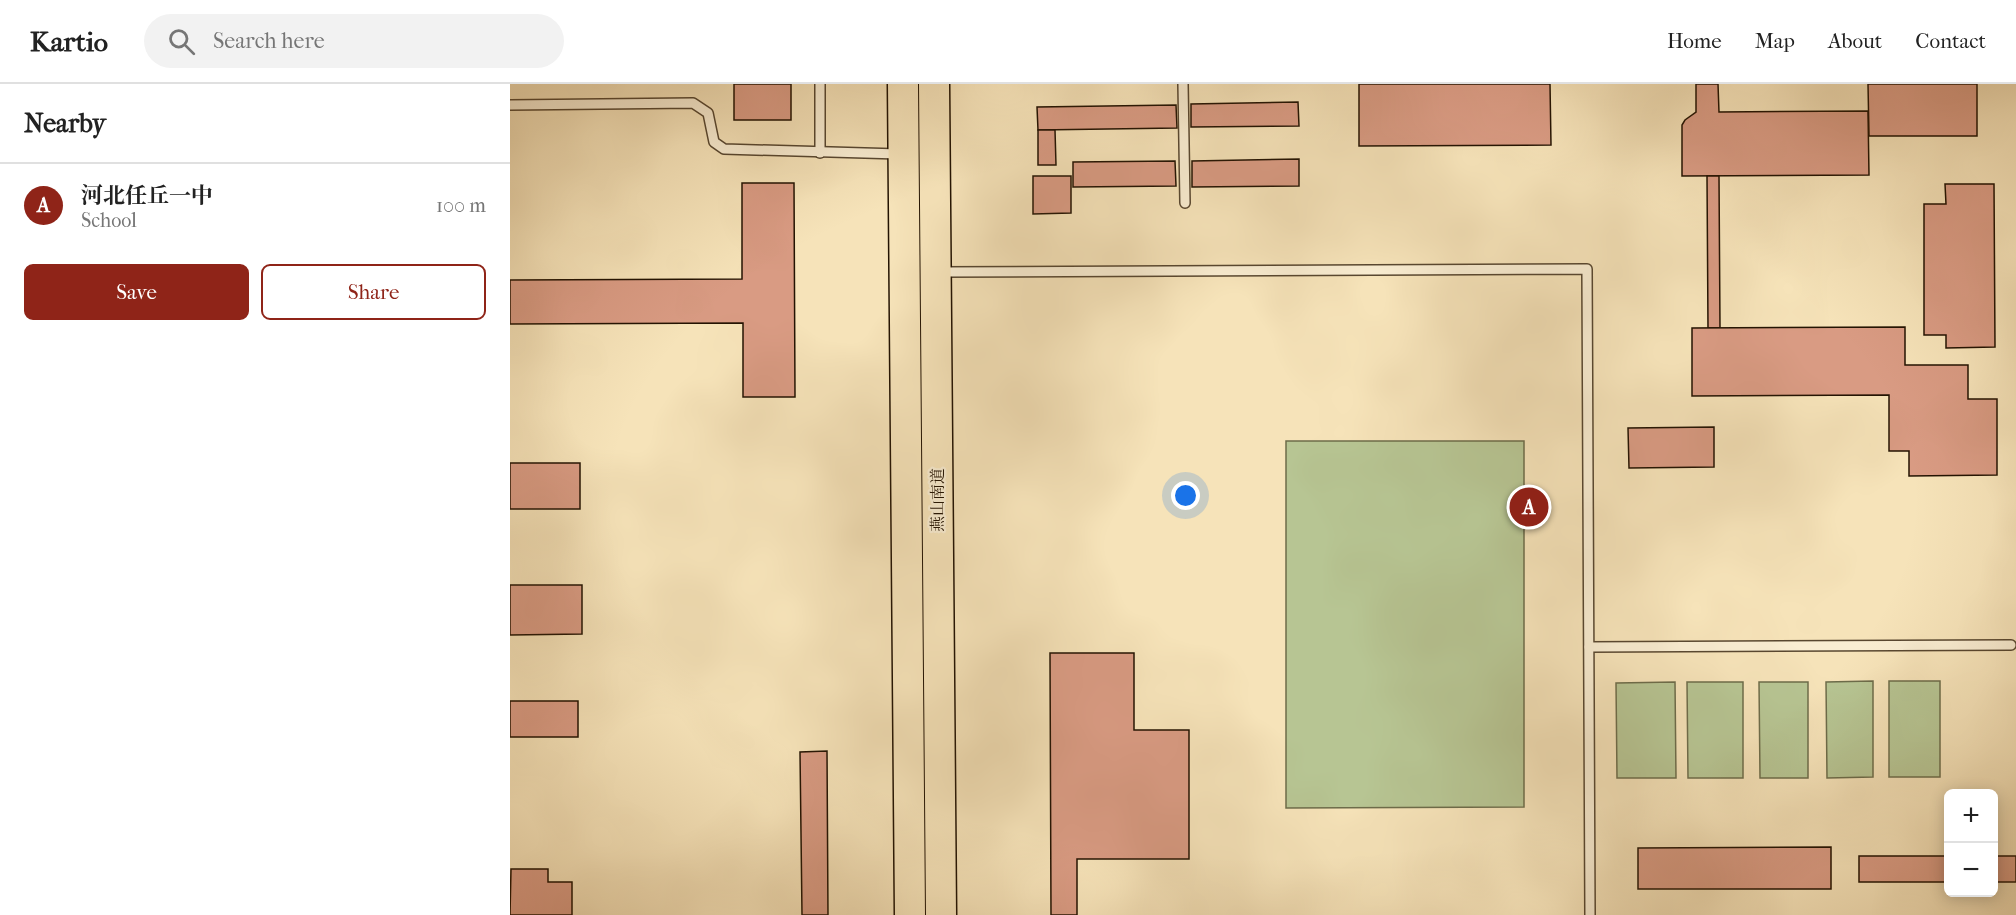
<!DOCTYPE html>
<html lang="en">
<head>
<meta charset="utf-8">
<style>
  :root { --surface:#fff; --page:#f2f2f2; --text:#222; --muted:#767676; --line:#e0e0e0; --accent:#8f2418 }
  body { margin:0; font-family:"IM FELL French Canon","Noto Serif SC",serif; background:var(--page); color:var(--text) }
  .controls { position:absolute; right:18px; bottom:18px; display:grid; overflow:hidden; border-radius:9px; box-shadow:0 3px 15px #0003 }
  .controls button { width:54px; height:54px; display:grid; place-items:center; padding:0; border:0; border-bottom:2px solid var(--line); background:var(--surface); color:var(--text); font:30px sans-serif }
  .you { position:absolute; left:676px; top:412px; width:21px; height:21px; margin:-15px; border:4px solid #fff; border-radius:50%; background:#1a73e8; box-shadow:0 0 0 9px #1a73e833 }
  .badge { display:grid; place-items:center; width:39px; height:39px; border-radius:50%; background:var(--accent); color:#fff; font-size:20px; font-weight:700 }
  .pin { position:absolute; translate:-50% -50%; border:3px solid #fff; box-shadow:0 2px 6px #0006 }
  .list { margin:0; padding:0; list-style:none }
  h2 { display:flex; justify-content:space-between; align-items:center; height:78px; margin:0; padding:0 24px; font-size:26px }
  h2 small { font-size:20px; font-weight:400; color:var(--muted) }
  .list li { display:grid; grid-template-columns:39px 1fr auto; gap:18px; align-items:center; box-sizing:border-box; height:84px; padding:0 24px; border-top:2px solid var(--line) }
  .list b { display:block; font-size:22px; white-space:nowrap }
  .list p { margin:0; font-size:20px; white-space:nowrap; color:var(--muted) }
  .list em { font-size:20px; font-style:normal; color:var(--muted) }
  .actions { display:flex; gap:12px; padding:18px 24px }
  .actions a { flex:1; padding:14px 0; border:2px solid var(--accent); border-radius:9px; text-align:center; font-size:21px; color:var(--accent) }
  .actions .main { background:var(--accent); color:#fff }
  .icon { flex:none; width:33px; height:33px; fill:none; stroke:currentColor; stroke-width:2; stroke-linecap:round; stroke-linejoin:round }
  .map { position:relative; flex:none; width:1506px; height:831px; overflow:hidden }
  header { display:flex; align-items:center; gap:36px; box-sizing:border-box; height:84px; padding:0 30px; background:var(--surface); border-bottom:2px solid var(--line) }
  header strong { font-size:28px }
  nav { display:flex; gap:33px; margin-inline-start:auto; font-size:21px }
  .search { width:420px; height:54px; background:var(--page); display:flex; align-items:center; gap:15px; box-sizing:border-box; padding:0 21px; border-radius:33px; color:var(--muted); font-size:22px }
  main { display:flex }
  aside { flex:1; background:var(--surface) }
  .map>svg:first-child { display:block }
</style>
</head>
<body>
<header>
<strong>Kartio</strong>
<div class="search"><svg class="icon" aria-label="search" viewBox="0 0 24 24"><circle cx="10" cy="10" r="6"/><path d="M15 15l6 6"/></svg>Search here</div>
<nav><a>Home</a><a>Map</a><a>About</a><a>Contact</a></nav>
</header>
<main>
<aside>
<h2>Nearby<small></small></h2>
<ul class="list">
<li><span class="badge">A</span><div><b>河北任丘一中</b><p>School</p></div><em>100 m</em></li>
</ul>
<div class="actions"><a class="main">Save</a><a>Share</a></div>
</aside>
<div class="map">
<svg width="1506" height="831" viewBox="0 0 1506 831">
  <rect width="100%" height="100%" fill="#f6e3b9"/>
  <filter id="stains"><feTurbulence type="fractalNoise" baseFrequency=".00333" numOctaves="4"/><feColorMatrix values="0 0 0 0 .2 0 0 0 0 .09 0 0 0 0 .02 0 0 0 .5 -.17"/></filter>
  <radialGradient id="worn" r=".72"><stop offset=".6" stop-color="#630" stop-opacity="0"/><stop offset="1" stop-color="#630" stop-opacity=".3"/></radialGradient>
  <!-- green -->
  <g fill="#b7c593" stroke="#6d6c4a" stroke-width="1.5">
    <polygon points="776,357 1014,357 1014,723 776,724"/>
    <polygon points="1363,597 1363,693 1317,694 1316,598"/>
    <rect x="1379" y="597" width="51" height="96"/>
    <polygon points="1165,598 1166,694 1107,694 1106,599"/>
    <polygon points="1177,598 1233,598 1233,694 1178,694"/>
    <polygon points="1249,598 1298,598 1298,694 1250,694"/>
  </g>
  <!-- building -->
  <g fill="#d99b83" stroke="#231302" stroke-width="1.5">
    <rect x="224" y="0" width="57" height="36"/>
    <polygon points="849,0 1040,0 1041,61 849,62"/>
    <polygon points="1186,0 1208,0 1209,28 1358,27 1359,91 1172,92 1172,41 1175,36 1186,28"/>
    <polygon points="1358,0 1467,0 1467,52 1359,52"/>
    <polygon points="788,18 789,42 681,43 681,20"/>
    <polygon points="666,21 667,44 528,46 527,23"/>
    <polygon points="528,46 545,46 546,81 528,81"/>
    <polygon points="789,75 789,102 682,103 682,77"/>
    <polygon points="665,77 666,102 563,103 563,78"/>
    <polygon points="523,92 561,92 561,129 523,130"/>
    <polygon points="1197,92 1209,92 1210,244 1198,244"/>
    <polygon points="232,99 284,99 285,313 233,313 233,239 0,240 0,196 232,195"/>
    <polygon points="1435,100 1484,100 1485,263 1436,264 1436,251 1414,251 1414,120 1436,120"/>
    <polygon points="1395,243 1395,281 1458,281 1458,315 1487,315 1487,391 1399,392 1399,367 1379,367 1379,311 1182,312 1182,244"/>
    <polygon points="1204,343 1204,383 1119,384 1118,344"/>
    <rect x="0" y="379" width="70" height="46"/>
    <polygon points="0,501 72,501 72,550 0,551"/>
    <polygon points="540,569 624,569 624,646 679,646 679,775 567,775 567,831 541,831"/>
    <rect x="0" y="617" width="68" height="36"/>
    <polygon points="317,667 318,831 292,831 290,668"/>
    <polygon points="1321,763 1321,805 1128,805 1128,764"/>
    <rect x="1349" y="772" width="89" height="26"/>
    <rect x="1484" y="772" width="22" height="26"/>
    <polygon points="1,785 38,785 38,798 62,798 62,831 0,831"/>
  </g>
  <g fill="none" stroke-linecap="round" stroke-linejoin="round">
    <!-- service casing -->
    <g stroke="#584730" stroke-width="12">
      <g id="service">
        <polyline points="310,0 310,69"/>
        <polyline points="673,0 675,119"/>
        <polyline points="0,21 183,19 198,29 204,58 214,65 389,70"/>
        <polyline points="430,188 1077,185 1080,831"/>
        <polyline points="1079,563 1501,561"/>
      </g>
    </g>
    <!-- primary casing -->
    <g stroke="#231302" stroke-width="33">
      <g id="primary">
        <polyline points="393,0 400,831"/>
        <polyline points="424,0 431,831"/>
      </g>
    </g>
    <!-- service -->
    <use href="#service" stroke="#f9edd2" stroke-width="9"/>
    <!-- primary -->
    <use href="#primary" stroke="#f6e3b9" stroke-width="30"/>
  </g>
  <g text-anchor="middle" stroke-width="4.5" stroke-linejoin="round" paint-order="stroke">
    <!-- street labels -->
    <g font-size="16" fill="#231302" stroke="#f9edd2">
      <text transform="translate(427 416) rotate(-90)" y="6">燕山南道</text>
    </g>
  </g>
  <rect width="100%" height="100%" filter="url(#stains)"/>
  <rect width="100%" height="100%" fill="url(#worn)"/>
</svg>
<div class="controls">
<button>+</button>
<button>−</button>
</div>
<div class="you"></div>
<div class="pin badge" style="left:1019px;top:423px">A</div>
</div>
</main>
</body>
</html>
